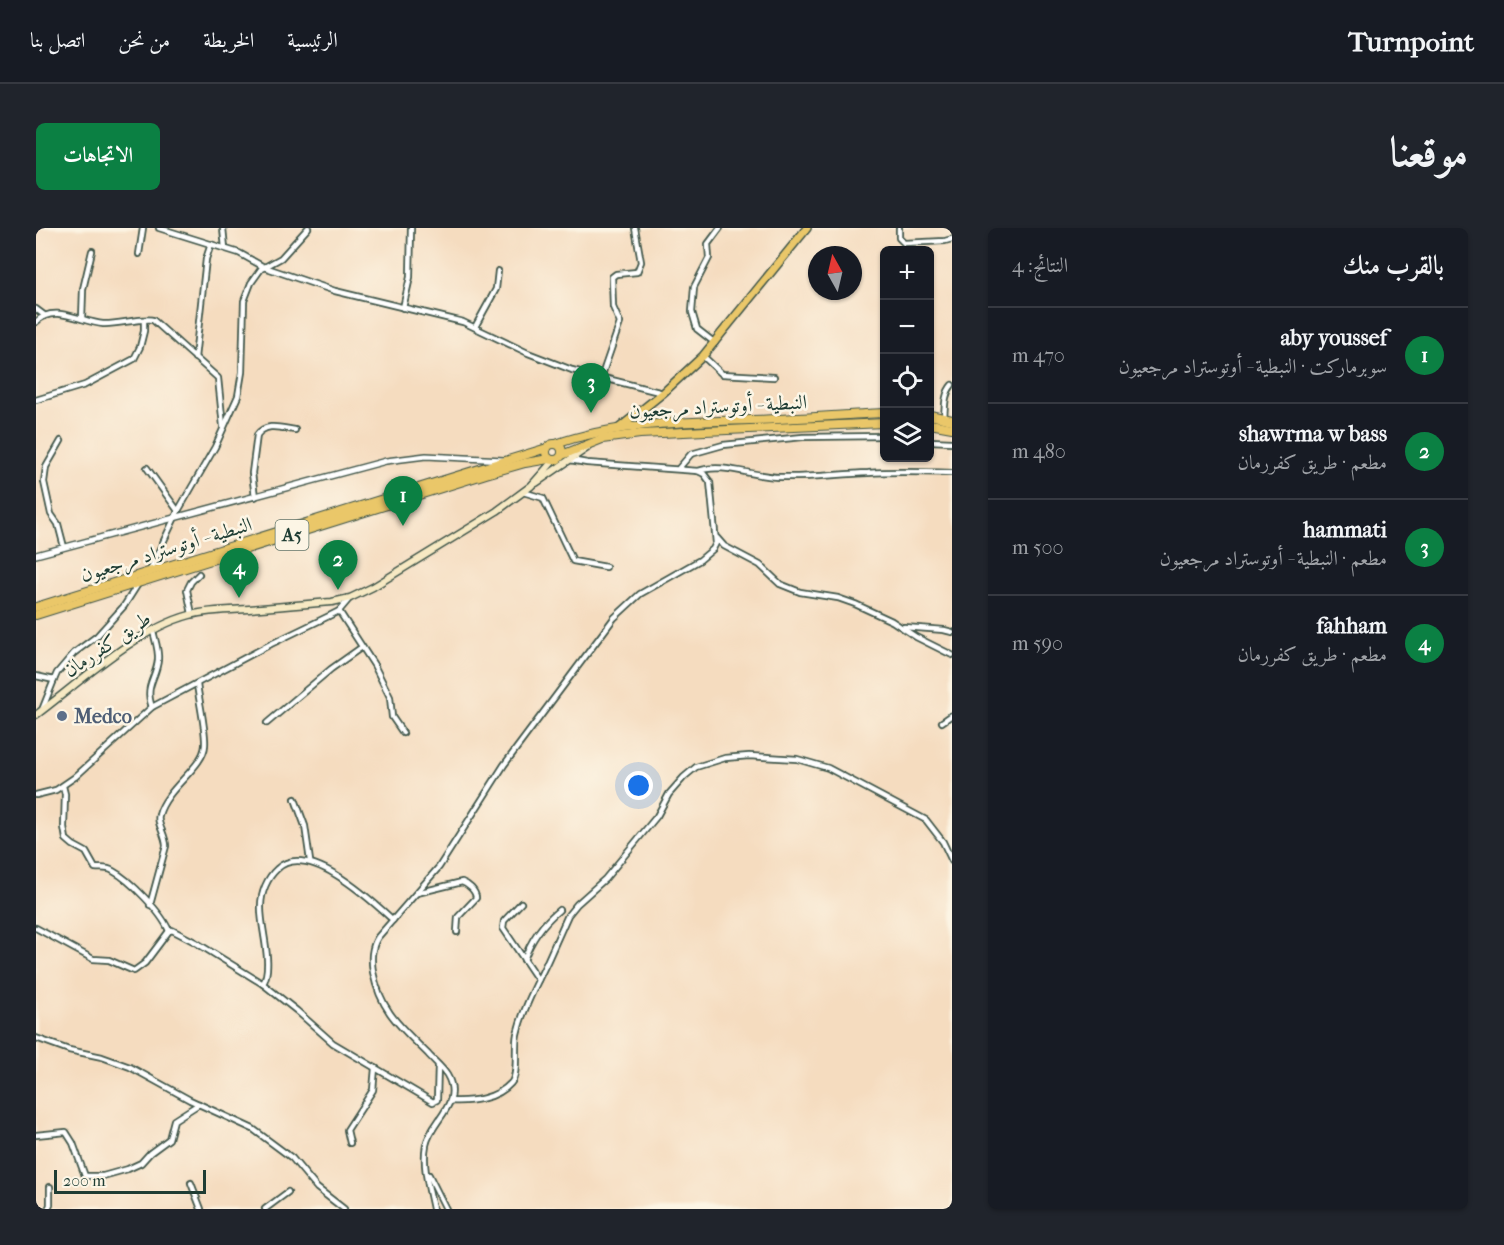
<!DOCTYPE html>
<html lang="ar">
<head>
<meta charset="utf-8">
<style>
  :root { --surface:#171b24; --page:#20242c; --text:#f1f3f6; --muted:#9ea1a6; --line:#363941; --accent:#0b8043 }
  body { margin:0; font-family:"IM FELL French Canon",Amiri,serif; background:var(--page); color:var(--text); direction:rtl }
  .controls { position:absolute; right:18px; top:18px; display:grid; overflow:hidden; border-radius:9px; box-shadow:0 2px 4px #0004 }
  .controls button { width:54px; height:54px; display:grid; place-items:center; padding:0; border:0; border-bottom:2px solid var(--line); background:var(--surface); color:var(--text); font:30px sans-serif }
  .compass { position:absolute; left:772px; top:18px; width:54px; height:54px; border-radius:50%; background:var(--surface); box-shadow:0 2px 4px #0004; rotate:352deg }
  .scale { position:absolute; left:18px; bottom:15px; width:152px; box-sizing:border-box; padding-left:6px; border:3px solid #1f3d34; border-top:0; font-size:16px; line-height:21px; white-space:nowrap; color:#1f3d34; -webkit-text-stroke:4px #fcf5e5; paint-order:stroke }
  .you { position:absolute; left:603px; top:558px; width:21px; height:21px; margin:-15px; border:4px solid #fff; border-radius:50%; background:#1a73e8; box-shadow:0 0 0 9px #1a73e833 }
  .badge { display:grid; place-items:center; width:39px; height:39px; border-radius:50%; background:var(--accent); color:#fff; font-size:20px; font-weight:700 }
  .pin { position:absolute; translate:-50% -50px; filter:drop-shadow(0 2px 3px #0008) }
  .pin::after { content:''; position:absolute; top:32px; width:21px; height:18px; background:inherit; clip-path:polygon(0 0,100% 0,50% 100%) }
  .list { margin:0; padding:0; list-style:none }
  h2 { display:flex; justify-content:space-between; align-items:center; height:78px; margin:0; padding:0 24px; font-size:26px }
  h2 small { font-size:20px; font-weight:400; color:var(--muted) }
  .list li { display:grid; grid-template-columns:39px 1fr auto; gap:18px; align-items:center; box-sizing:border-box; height:96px; padding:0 24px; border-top:2px solid var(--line) }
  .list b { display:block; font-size:22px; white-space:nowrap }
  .list p { margin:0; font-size:20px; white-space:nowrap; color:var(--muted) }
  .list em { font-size:20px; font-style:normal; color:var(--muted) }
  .icon { flex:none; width:33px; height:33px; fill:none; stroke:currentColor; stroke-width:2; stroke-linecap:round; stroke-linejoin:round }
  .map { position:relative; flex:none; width:916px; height:981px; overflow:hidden; direction:ltr; border-radius:9px }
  header { display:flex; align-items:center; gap:36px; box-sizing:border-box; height:84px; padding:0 30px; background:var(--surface); border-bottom:2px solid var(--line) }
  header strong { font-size:28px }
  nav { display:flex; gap:33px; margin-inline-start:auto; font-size:21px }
  .intro { display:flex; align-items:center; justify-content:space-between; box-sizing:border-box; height:144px; padding:0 36px }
  h1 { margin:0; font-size:42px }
  .button { padding:15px 27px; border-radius:9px; background:var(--accent); color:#fff; font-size:21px; font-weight:700 }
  main { display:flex; gap:36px; padding:0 36px }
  aside { flex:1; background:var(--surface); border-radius:9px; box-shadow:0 2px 4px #0004 }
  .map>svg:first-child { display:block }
</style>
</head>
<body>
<header>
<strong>Turnpoint</strong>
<nav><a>الرئيسية</a><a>الخريطة</a><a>من نحن</a><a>اتصل بنا</a></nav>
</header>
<div class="intro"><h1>موقعنا</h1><a class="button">الاتجاهات</a></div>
<main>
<aside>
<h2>بالقرب منك<small>النتائج: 4</small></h2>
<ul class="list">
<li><span class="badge">1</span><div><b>aby youssef</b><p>سوبرماركت · النبطية - أوتوستراد مرجعيون</p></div><em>470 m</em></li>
<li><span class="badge">2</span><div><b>shawrma w bass</b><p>مطعم · طريق كفررمان</p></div><em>480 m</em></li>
<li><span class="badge">3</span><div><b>hammati</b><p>مطعم · النبطية - أوتوستراد مرجعيون</p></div><em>500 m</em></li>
<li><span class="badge">4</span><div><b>fahham</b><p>مطعم · طريق كفررمان</p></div><em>590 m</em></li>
</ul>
</aside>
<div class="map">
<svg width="916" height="981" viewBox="0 0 916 981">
  <rect width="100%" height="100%" fill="#fcf5e5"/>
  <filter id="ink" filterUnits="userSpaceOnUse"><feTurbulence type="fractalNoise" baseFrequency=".0167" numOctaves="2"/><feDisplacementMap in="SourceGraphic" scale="12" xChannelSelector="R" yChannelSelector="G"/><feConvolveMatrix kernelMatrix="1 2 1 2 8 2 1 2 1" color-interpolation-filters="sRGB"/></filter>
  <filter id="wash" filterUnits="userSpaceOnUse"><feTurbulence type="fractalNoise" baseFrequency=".008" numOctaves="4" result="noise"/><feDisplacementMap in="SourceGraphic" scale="24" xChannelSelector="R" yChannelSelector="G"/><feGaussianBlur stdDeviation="1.35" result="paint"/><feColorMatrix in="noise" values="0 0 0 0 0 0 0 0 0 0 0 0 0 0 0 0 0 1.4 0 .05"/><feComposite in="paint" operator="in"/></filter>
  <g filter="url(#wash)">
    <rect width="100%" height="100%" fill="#f5dcbf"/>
  </g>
  <g filter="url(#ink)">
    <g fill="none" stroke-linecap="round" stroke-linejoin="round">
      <!-- minor casing -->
      <g stroke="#3f5549" stroke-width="8">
        <g id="minor">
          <polyline points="123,0 203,25 228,39 299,63 427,94 492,125 536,142 627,165"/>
          <polyline points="187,0 189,20"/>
          <polyline points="863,0 863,10 868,15 909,13 916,11"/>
          <polyline points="103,26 107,0"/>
          <polyline points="367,80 374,49 375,0"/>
          <polyline points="0,81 8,87"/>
          <polyline points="46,91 47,61 56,23"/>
          <path d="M0,94C18,75 45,94 67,96C80,97 109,89 117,92L182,150L187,198"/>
          <polyline points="439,99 460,61 462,43"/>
          <polyline points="679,115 661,101 656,84 658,59 673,30 672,16 684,0"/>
          <polyline points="667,128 686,146 738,149"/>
          <polyline points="159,130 170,31 175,16"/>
          <polyline points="565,150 584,95 577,79 576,49 580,46 601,44 605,34 599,0"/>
          <polyline points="0,172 49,157 98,131 104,119 108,103 108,92"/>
          <path d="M908,190C909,179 908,166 916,157"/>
          <polyline points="25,213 10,239 8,254 15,286 22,296 28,319"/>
          <polyline points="894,213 916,214"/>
          <polyline points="111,240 142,283"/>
          <polyline points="643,240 655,226 687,217 767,209 848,208"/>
          <path d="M662,243C687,234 717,249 744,249C773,250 803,246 832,245C860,243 888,244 916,245"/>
          <polyline points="487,264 507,270 537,333 570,339"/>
          <path d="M219,269L216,245L221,207C230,194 245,200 259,202"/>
          <polyline points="681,310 688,318 724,337 744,356 764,364 802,370 819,376 856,393 880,409 916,427"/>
          <polyline points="113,344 142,283 179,219 202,168 206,144 208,73 215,55 225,41 245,30 272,0"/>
          <polyline points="303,383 338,437 354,469 356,489 367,505"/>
          <polyline points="156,386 151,362 155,354 163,346"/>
          <polyline points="868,399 908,402 916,404"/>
          <polyline points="0,448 18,452 21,445 38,425 61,408 88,378 102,356"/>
          <path d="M116,479C108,458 120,451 122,432C123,422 119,412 117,403"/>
          <polyline points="6,482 18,452"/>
          <polyline points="906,494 916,487"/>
          <polyline points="231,495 295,441 326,419"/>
          <path d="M27,558L29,566L28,599L30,611L37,617L50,624L59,640C65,641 71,639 77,643C94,652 126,685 133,703"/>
          <polyline points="0,567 20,562 39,549 116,479 235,416 293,388 303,383 314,370"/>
          <polyline points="259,571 269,598 274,633"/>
          <path d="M381,665L426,654C432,656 440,663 440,670L422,689L421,704"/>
          <polyline points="485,675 468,693 467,700 502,752"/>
          <path d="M114,677L130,618C130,607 120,595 123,587C130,560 168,539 169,517C170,502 163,473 161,456"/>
          <path d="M0,700L57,731L73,732L98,743L109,735L133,703L136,702L159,714L227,756C238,736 224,700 225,678C225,665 231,650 241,641C271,612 334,671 357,692"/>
          <path d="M488,732C495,711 506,696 523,682"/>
          <polyline points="227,756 261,783 297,815 397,874 401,872 402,837"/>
          <polyline points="0,810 33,822 66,829 94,839 154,872 217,901 256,930 281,960 308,981"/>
          <path d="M415,873C435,874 461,871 475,855C483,847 478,820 481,806C487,781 500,757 511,734C518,718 525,703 532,687L541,676L569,651L621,588L633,566L648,549L660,539L689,530L713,528L761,531L792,540L890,592L907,614L916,633"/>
          <polyline points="0,907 30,904 37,915 49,948 67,948 92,941 105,935 114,925 133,911 138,892 163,876"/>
          <polyline points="314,915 311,902 337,862 339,840"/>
          <polyline points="393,947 410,981"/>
          <polyline points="155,955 165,981"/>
          <polyline points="12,981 14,977 14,959"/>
          <polyline points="229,981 252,964"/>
          <path d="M397,981C393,961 386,937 390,917C395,892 428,876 411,847C406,839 398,833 392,826C365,799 345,784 337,744C335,731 335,720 342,709L403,639L468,537L578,390L604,366L664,332L677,321L680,315L674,254L668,246L662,243L551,235L534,232"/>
        </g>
      </g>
      <!-- tertiary casing -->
      <g stroke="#3f5549" stroke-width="8">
        <polyline id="tertiary" points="0,327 350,233 390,228 468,232"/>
      </g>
      <!-- secondary casing -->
      <g stroke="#3f5549" stroke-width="9">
        <g id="secondary">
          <polyline points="500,255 551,220"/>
          <path d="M0,487C44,454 101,401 154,387C173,382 194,382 213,381C241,379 269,376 296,374L314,370L337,359L461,283L495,258L518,232"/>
        </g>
      </g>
      <!-- primary casing -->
      <g stroke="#3f5549" stroke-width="10">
        <polyline id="primary" points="582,201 627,165 667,128 771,0"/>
      </g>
      <!-- trunk casing -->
      <g stroke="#3f5549" stroke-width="10">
        <g id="trunk">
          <polyline points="894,187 916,192"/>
          <polyline points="894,196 916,200"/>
          <circle cx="518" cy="224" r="8"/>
          <path d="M520,216C583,194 650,194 715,192C760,191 804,187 848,185"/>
          <polyline points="526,227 566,211 604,206 848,195"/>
          <polyline points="0,379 511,220"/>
          <polyline points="0,387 450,246 489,235 513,231"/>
        </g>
      </g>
      <!-- minor -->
      <use href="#minor" stroke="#fff" stroke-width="4.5"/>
      <!-- tertiary -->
      <use href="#tertiary" stroke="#fff" stroke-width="5"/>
      <!-- secondary -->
      <use href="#secondary" stroke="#f7e9c3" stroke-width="6"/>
      <!-- primary -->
      <use href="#primary" stroke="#eac769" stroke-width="7"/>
      <!-- trunk -->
      <use href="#trunk" stroke="#eac769" stroke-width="8"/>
    </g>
  </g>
  <!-- markers -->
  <circle fill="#5c6f8a" stroke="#fcf5e5" stroke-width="2" cx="26" cy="488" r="6"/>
  <g text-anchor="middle" stroke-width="5" stroke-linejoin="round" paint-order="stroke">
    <!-- shield labels -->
    <rect fill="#fcf5e5" stroke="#617469" stroke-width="1.5" x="239.5" y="292" width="33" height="30" rx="4.5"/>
    <g font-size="18" font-weight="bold" fill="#1f3d34">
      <text x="256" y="313">A5</text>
    </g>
    <!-- street labels -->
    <g font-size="20" fill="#1f3d34" stroke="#fcf5e5">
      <text transform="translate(682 178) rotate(-3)" y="7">النبطية - أوتوستراد مرجعيون</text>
      <text transform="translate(130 321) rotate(-17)" y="7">النبطية - أوتوستراد مرجعيون</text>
      <text transform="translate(71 416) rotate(-34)" y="7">طريق كفررمان</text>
    </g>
    <!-- service labels -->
    <g font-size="20" font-weight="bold" fill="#4e5e75" stroke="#fcf5e5" text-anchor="start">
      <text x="38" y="495">Medco</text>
    </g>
  </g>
</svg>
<div class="controls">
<button>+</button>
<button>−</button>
<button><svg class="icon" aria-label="locate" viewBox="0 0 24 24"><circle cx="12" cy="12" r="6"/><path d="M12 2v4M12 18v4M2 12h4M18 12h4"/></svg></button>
<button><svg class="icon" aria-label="layers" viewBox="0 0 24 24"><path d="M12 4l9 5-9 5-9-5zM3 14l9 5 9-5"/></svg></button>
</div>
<svg class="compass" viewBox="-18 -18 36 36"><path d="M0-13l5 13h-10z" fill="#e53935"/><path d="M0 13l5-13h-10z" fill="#9ea1a6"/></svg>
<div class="scale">200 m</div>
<div class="you"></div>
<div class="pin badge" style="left:367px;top:298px">1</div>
<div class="pin badge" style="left:302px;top:362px">2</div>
<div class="pin badge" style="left:555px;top:185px">3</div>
<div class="pin badge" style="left:203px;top:370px">4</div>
</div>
</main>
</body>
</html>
